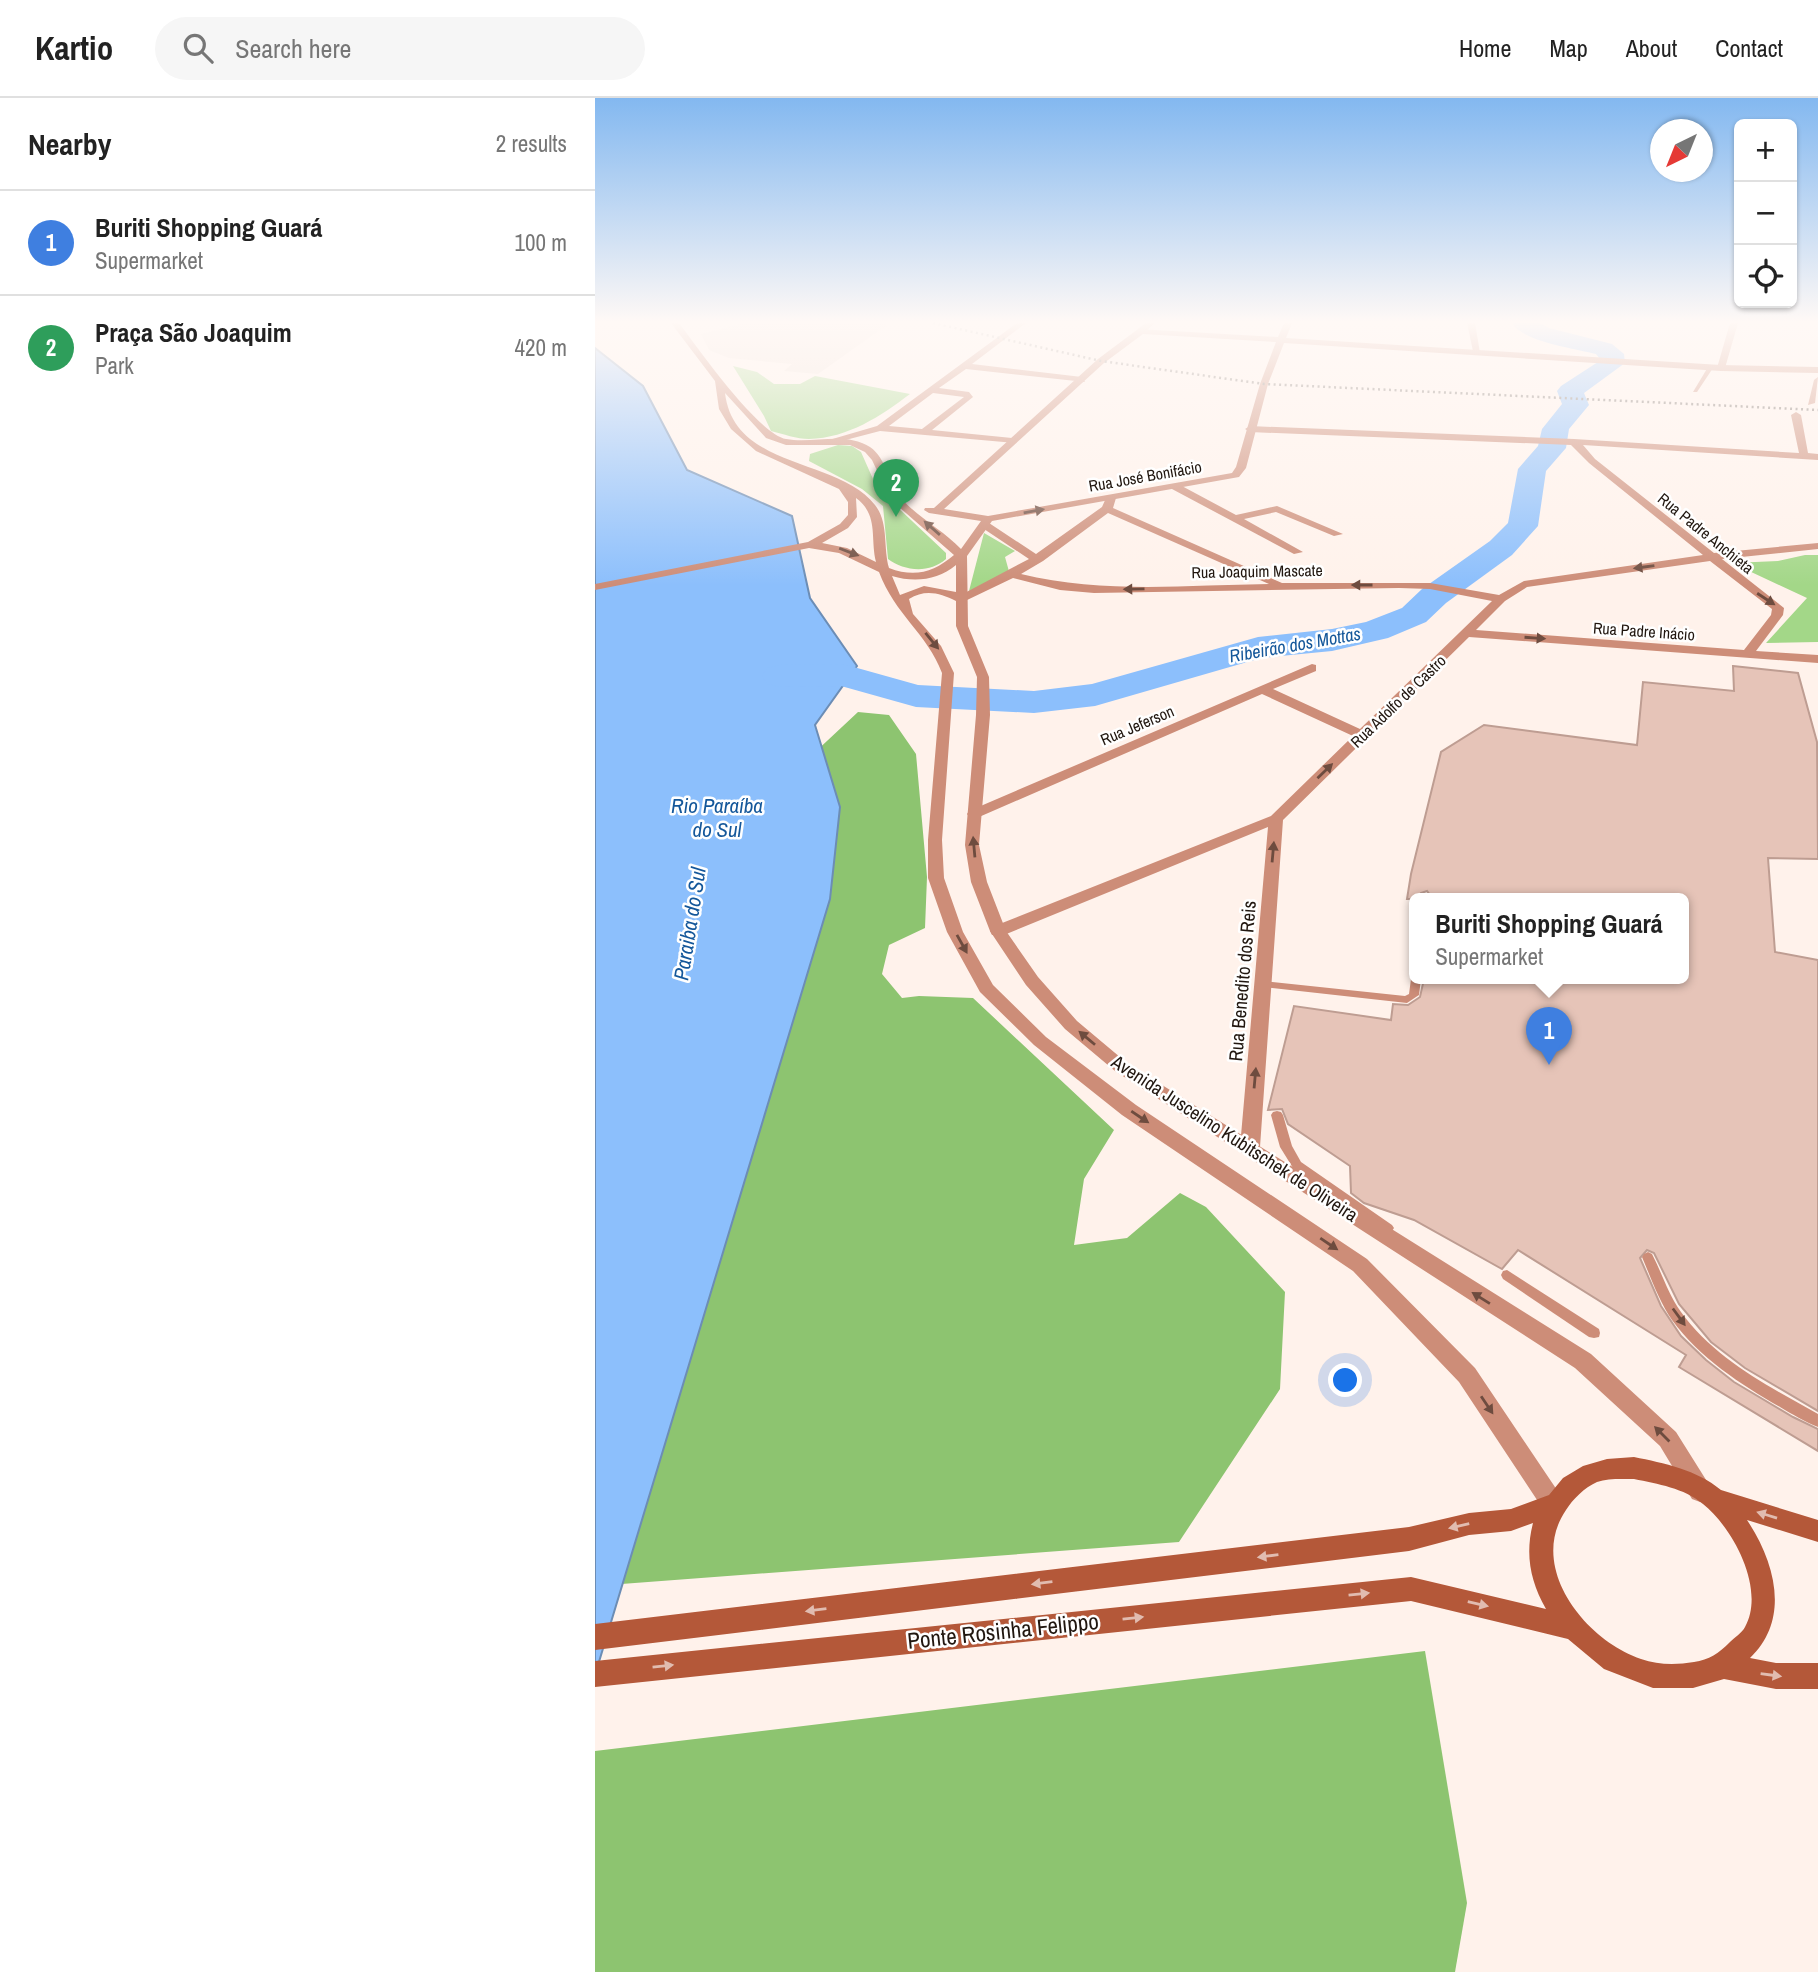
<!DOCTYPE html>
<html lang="en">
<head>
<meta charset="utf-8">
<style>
  :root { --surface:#fff; --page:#f6f6f6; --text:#222; --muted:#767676; --line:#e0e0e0; --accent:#d93025 }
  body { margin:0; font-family:"Archivo Narrow",sans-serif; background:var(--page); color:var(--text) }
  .controls { position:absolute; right:21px; top:21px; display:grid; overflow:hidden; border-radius:10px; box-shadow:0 2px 5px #0004 }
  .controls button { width:63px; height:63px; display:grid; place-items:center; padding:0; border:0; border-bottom:2px solid var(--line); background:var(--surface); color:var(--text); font:35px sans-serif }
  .compass { position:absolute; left:1055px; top:21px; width:63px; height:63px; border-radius:50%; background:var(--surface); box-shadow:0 2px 5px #0004; rotate:223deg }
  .you { position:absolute; left:751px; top:1283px; width:24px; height:24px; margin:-18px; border:5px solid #fff; border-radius:50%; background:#1a73e8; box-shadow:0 0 0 10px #1a73e833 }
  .badge { display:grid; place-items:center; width:46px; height:46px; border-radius:50%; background:var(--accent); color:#fff; font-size:23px; font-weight:700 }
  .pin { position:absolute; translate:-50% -58px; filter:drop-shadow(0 2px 4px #0008) }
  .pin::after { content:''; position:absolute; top:37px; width:24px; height:21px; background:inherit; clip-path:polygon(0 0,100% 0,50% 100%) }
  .popup { position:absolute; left:814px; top:795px; width:280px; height:91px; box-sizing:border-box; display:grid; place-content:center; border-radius:10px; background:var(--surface); filter:drop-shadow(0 2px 5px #0005); font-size:23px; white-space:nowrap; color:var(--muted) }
  .popup b { font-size:26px; color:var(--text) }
  .popup::after { content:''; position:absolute; left:50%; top:100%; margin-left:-14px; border:14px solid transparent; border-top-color:var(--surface) }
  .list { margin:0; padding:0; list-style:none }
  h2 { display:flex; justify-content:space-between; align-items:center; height:91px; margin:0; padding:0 28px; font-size:30px }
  h2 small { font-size:23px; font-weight:400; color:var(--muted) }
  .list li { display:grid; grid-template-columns:46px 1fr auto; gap:21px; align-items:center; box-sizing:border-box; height:105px; padding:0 28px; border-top:2px solid var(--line) }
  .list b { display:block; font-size:26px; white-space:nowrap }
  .list p { margin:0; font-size:23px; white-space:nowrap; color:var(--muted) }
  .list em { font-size:23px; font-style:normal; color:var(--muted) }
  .icon { flex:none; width:38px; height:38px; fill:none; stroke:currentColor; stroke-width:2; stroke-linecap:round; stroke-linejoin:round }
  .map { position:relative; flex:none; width:1223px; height:1874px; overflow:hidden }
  header { display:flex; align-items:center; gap:42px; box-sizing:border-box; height:98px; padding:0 35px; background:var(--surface); border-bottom:2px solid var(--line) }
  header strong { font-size:33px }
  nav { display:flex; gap:38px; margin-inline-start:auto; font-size:24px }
  .search { width:490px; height:63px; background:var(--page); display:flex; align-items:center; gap:18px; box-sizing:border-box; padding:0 24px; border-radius:38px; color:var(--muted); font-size:26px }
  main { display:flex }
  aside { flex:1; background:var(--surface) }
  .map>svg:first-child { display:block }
</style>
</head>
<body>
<header>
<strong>Kartio</strong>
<div class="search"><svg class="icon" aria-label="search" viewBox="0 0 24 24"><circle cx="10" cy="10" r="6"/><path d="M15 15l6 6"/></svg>Search here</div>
<nav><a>Home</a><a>Map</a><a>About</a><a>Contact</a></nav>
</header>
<main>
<aside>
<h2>Nearby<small>2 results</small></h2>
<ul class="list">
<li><span class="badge" style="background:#3f7fe0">1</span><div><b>Buriti Shopping Guará</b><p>Supermarket</p></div><em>100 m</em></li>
<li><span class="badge" style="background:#2e9e5b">2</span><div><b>Praça São Joaquim</b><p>Park</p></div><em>420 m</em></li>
</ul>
</aside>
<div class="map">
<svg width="1223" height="1874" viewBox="0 0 1223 1874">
  <rect width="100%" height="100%" fill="#fff2eb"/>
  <!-- built -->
  <polygon fill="#f0e2d9" points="149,225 281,225 292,227 223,276 189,273 197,266 134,260 114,252 106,236"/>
  <!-- green -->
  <g fill="#a3d788">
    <path d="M138,268L162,274L179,286H205L220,278L315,296C286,318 253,340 214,341C202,341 188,336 176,333L169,318Z"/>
    <path d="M243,347L257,348L266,354L282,390L351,455V461C334,476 309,473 293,461L288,408L267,391L214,363L215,356Z"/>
    <polygon points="389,435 420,453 410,459 415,477 374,493"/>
    <polygon points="1210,457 1223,457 1223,544 1171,545 1212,500 1137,465 1183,463"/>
  </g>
  <!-- forest -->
  <g fill="#8dc470">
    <polygon points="263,614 294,617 321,656 332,779 330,830 294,847 287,876 307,900 324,898 378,900 519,1032 489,1081 479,1147 532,1140 585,1095 611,1109 690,1194 685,1291 584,1444 0,1488 217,657"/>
    <polygon points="830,1553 872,1805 860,1874 0,1874 0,1653"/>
  </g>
  <!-- water -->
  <polygon fill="#8cbffc" stroke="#6c8db5" stroke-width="2" points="0,250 48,288 92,372 197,418 215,500 262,568 220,627 245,709 235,801 0,1577"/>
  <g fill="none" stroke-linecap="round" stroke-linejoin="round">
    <!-- river -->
    <path fill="#8cbffc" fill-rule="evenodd" d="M917,225H945L954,230L1017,246L1029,256L1030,265L989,295L994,307L974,331L971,350L951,373L943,428L917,457L851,505L831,524L793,540L737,553L666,560L500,608L439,615L321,609L246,588L185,589L172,586L167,578L172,570L185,567L248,566L323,587L439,593L497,586L663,539L737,531L771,524L807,510L827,491L895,443L913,425L923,371L943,348L947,331L967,306L962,293L966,288L1006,262L1001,256C979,250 929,244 917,225Z"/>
  </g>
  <!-- building -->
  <polygon fill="#e6c4b8" stroke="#be9d92" stroke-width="2" points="1138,568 1203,575 1222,644 1223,761 1173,760 1180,854 1223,862 1223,1313 1150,1270 1116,1244 1084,1206 1059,1155 1052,1152 1045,1160 1066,1208 1086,1238 1111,1262 1139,1284 1198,1319 1223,1331 1223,1353 1084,1269 1091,1257 923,1152 907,1171 819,1122 769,1105 756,1095 755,1068 693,1026 687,1011 673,1012 699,908 796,922 798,906 813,907 825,899 829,881 1089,881 1089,801 838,801 832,793 826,795 824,801 812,801 816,776 846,654 889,627 1042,647 1048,584 1139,593"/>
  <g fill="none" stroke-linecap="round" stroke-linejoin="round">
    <!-- service -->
    <g fill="#cd8d78" fill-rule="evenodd">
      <polygon points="1113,269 1118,270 1102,294 1098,294"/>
      <polygon points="831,795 834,796 836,801 826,801 828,796"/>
      <polygon points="819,878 819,881 826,881 824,897 812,905 668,889 663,886 668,883 810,898 814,896 816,881"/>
      <polygon points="682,1013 686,1014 688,1017 697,1048 706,1064 797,1127 799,1130 797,1133 793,1135 789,1133 698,1070 685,1049 676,1017 678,1014"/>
      <path d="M1053,1154L1057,1156C1067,1175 1073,1196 1086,1214C1120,1261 1173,1288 1223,1316V1329C1210,1324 1197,1316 1185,1309C1145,1286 1105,1260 1077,1222C1064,1203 1056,1180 1047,1159L1049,1156Z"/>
      <polygon points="912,1172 1004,1231 1005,1235 1004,1239 999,1240 994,1239 908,1181 906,1177 908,1173"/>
    </g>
    <!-- minor -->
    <g fill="#cd8d78" fill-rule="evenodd">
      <path d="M422,225H431L377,266L487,279L490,284L371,271L344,290L374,294L378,299L337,332L417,340L420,341V345L285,333L239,345L234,342L282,328ZM338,295L369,299L327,331L294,328Z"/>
      <polygon points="551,225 560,225 549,235 543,235 543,231"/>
      <polygon points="872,225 880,225 885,255 878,253"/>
      <polygon points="1135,225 1143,225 1130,270 1126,273 1122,270"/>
      <polygon points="1223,279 1220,305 1213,307 1219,282"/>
      <path d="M1201,314L1206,317L1213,355L1223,356V362L988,347L1000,361L1119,455L1223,445V451L1127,461L1189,510L1188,517L1161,553L1223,557V565L874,539L688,722L665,1049L662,1054H648L645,1049L673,729L409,837H397L395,833L397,829L676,718L758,638L667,596L384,719H374L372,716L374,713L717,566L721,567V573L678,591L765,631L897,503L835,491L804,490L499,495L465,492L418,480L370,503H362V499L434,461L386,429V425H394L441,456L507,409L511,400L516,397L521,400L518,410L687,485H835L904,497L929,483L1108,457L994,365L976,347L655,334L650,331L655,328L979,341L1204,355L1196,317ZM513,415L674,486C591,487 507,496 426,476L448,463ZM1115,463L1177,511L1176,517L1149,552L881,532L910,503L932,489Z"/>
      <polygon points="577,387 585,387 641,417 682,408 748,436 739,438 681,414 649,421 708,454 699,456 577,391"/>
    </g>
    <!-- tertiary -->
    <path fill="#cd8d78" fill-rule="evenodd" d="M76,225H84C103,250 163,336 191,341C219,346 250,333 275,349C292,361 293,384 305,399C322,419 348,432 366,451L386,423L334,415L329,412L330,410H339L503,261L543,231L683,239L689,225H697L691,240L1126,267L1223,269V275L1126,273L689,245L673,286L651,370L644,379L397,423L372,458L373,528L394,579L395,617L384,747L392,784L411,833L443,879L482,923L532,965L996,1256L1081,1334L1113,1385L1117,1393L1113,1401L1105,1404L1097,1401L1065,1348L980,1270L520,973L470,931L431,887L395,833L376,784L370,747L381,617L382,579L361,528V503C345,495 330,491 314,501L318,516L346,548L359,575L347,742L349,780L368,834L398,887L451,939L541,1007L772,1161L880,1270L966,1398L970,1406L966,1414L958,1417L950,1414L864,1284L758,1173L527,1017L439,947L385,894L352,834L333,780V742L347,575C332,535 300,517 284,474L244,455L214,450L0,492V486L213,444L245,426L253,417V404L244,391L161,353L136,331L124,311L120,283ZM548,236L681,244L665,286L641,369L637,375L393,418L349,411L509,265ZM130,295L171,340L191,347H255L270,354L277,362L296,402L359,457C339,474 320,480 294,470C288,449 294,425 280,407C244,360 139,372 130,295ZM261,400C284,417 275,440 281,464L252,450L227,445L253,430L262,419ZM361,467V494L329,488L305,497L297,478C320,485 343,482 361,467Z"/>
    <!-- secondary -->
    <path fill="#b45839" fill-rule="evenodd" d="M1039,1359C1069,1365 1102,1372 1126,1392L1223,1422V1444L1152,1422C1180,1464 1196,1521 1155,1560L1181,1565H1223V1591H1181L1129,1581L1098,1590H1058L1009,1571L973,1541L816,1503L0,1589V1563L816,1479L951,1511C935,1483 930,1456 938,1425L916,1433L874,1437L814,1453L0,1552V1526L814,1429L874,1415L916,1411L954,1397L968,1380L988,1368L1012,1361ZM1039,1381C1063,1386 1089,1390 1108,1406C1138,1430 1171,1491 1150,1529C1147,1535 1139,1540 1135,1544C1124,1555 1114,1562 1099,1564C1081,1567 1063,1567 1046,1561C990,1542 932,1469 971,1412C978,1401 989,1390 1002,1384C1013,1380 1027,1381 1039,1381Z"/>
    <!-- rail -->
    <polyline stroke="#7b7069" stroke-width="2.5" stroke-dasharray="2 3.5" stroke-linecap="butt" points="338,225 506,263 669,286 1223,312"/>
  </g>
  <!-- one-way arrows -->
  <defs><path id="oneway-solid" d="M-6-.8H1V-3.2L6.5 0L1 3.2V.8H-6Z" transform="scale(1.75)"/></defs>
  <g fill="#6e4c3f">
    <use href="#oneway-solid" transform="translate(439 413) rotate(-10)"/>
    <use href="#oneway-solid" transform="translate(337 430) rotate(-139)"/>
    <use href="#oneway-solid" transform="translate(254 454) rotate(21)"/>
    <use href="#oneway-solid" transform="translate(1049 469) rotate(172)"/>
    <use href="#oneway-solid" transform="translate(767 487) rotate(180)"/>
    <use href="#oneway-solid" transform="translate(539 491) rotate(179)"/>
    <use href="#oneway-solid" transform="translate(1171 501) rotate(33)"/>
    <use href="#oneway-solid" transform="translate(940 540) rotate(4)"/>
    <use href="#oneway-solid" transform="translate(337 543) rotate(51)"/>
    <use href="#oneway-solid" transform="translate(730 673) rotate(-44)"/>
    <use href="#oneway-solid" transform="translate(379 749) rotate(-95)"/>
    <use href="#oneway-solid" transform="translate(678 754) rotate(-85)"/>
    <use href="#oneway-solid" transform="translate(367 846) rotate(61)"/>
    <use href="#oneway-solid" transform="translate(492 940) rotate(-140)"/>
    <use href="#oneway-solid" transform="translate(660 980) rotate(-85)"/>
    <use href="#oneway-solid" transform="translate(545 1019) rotate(34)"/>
    <use href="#oneway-solid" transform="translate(734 1146) rotate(34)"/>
    <use href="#oneway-solid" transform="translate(886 1200) rotate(-148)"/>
    <use href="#oneway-solid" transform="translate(1084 1219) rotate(54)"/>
    <use href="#oneway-solid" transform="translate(892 1307) rotate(56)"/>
    <use href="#oneway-solid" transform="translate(1067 1336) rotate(-135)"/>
  </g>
  <g fill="#e1bcb0">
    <use href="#oneway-solid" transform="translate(1172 1417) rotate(-163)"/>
    <use href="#oneway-solid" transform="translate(864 1428) rotate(167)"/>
    <use href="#oneway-solid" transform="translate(673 1458) rotate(173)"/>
    <use href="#oneway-solid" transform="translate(447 1485) rotate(173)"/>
    <use href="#oneway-solid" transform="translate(764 1496) rotate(-6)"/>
    <use href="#oneway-solid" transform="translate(883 1506) rotate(13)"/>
    <use href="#oneway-solid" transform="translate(221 1512) rotate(173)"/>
    <use href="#oneway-solid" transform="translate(538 1520) rotate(-6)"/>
    <use href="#oneway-solid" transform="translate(68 1568) rotate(-6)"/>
    <use href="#oneway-solid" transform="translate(1176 1577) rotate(8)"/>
  </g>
  <!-- sky -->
  <linearGradient id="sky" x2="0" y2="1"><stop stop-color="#83b8f0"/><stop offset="0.46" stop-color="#fff9f6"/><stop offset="1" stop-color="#fff9f6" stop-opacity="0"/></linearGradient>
  <rect width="1223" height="487" fill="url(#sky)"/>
  <g text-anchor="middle" stroke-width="5" stroke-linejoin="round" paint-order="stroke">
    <!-- far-street labels -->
    <g font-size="16" fill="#211710" stroke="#fff">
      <text transform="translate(550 378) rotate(-10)" y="6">Rua José Bonifácio</text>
      <text transform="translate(1111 435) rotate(39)" y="6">Rua Padre Anchieta</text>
      <text transform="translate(662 473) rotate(-1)" y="6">Rua Joaquim Mascate</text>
      <text transform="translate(1049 533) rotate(4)" y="6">Rua Padre Inácio</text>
      <text transform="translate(803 603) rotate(-44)" y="6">Rua Adolfo de Castro</text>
      <text transform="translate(542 627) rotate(-23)" y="6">Rua Jeferson</text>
    </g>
    <!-- far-water labels -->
    <g font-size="18" font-style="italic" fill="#14579a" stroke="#fff">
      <text transform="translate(700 547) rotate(-10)" y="6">Ribeirão dos Mottas</text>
    </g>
    <!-- street labels -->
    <g font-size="19" fill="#211710" stroke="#fff">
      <text transform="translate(647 883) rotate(-85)" y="7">Rua Benedito dos Reis</text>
      <text transform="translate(640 1040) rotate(33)" y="7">Avenida Juscelino Kubitschek de Oliveira</text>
    </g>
    <!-- water labels -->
    <g font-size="21" font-style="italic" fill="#14579a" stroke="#fff">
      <text x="122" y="715">Rio Paraíba<tspan x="122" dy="24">do Sul</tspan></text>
      <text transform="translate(95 826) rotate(-81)" y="7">Paraiba do Sul</text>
    </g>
    <!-- near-street labels -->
    <g font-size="23" fill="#211710" stroke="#fff">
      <text transform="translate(408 1533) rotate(-6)" y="8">Ponte Rosinha Felippo</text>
    </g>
  </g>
</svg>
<div class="controls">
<button>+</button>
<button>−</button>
<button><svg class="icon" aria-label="locate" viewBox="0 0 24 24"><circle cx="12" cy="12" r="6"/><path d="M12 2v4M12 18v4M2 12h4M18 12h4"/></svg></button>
</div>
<svg class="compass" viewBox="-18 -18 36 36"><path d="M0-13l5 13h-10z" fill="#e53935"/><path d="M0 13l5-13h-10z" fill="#767676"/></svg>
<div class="you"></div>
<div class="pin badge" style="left:954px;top:967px;background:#3f7fe0">1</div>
<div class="popup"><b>Buriti Shopping Guará</b>Supermarket</div>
<div class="pin badge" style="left:301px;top:419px;background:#2e9e5b">2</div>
</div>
</main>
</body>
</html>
